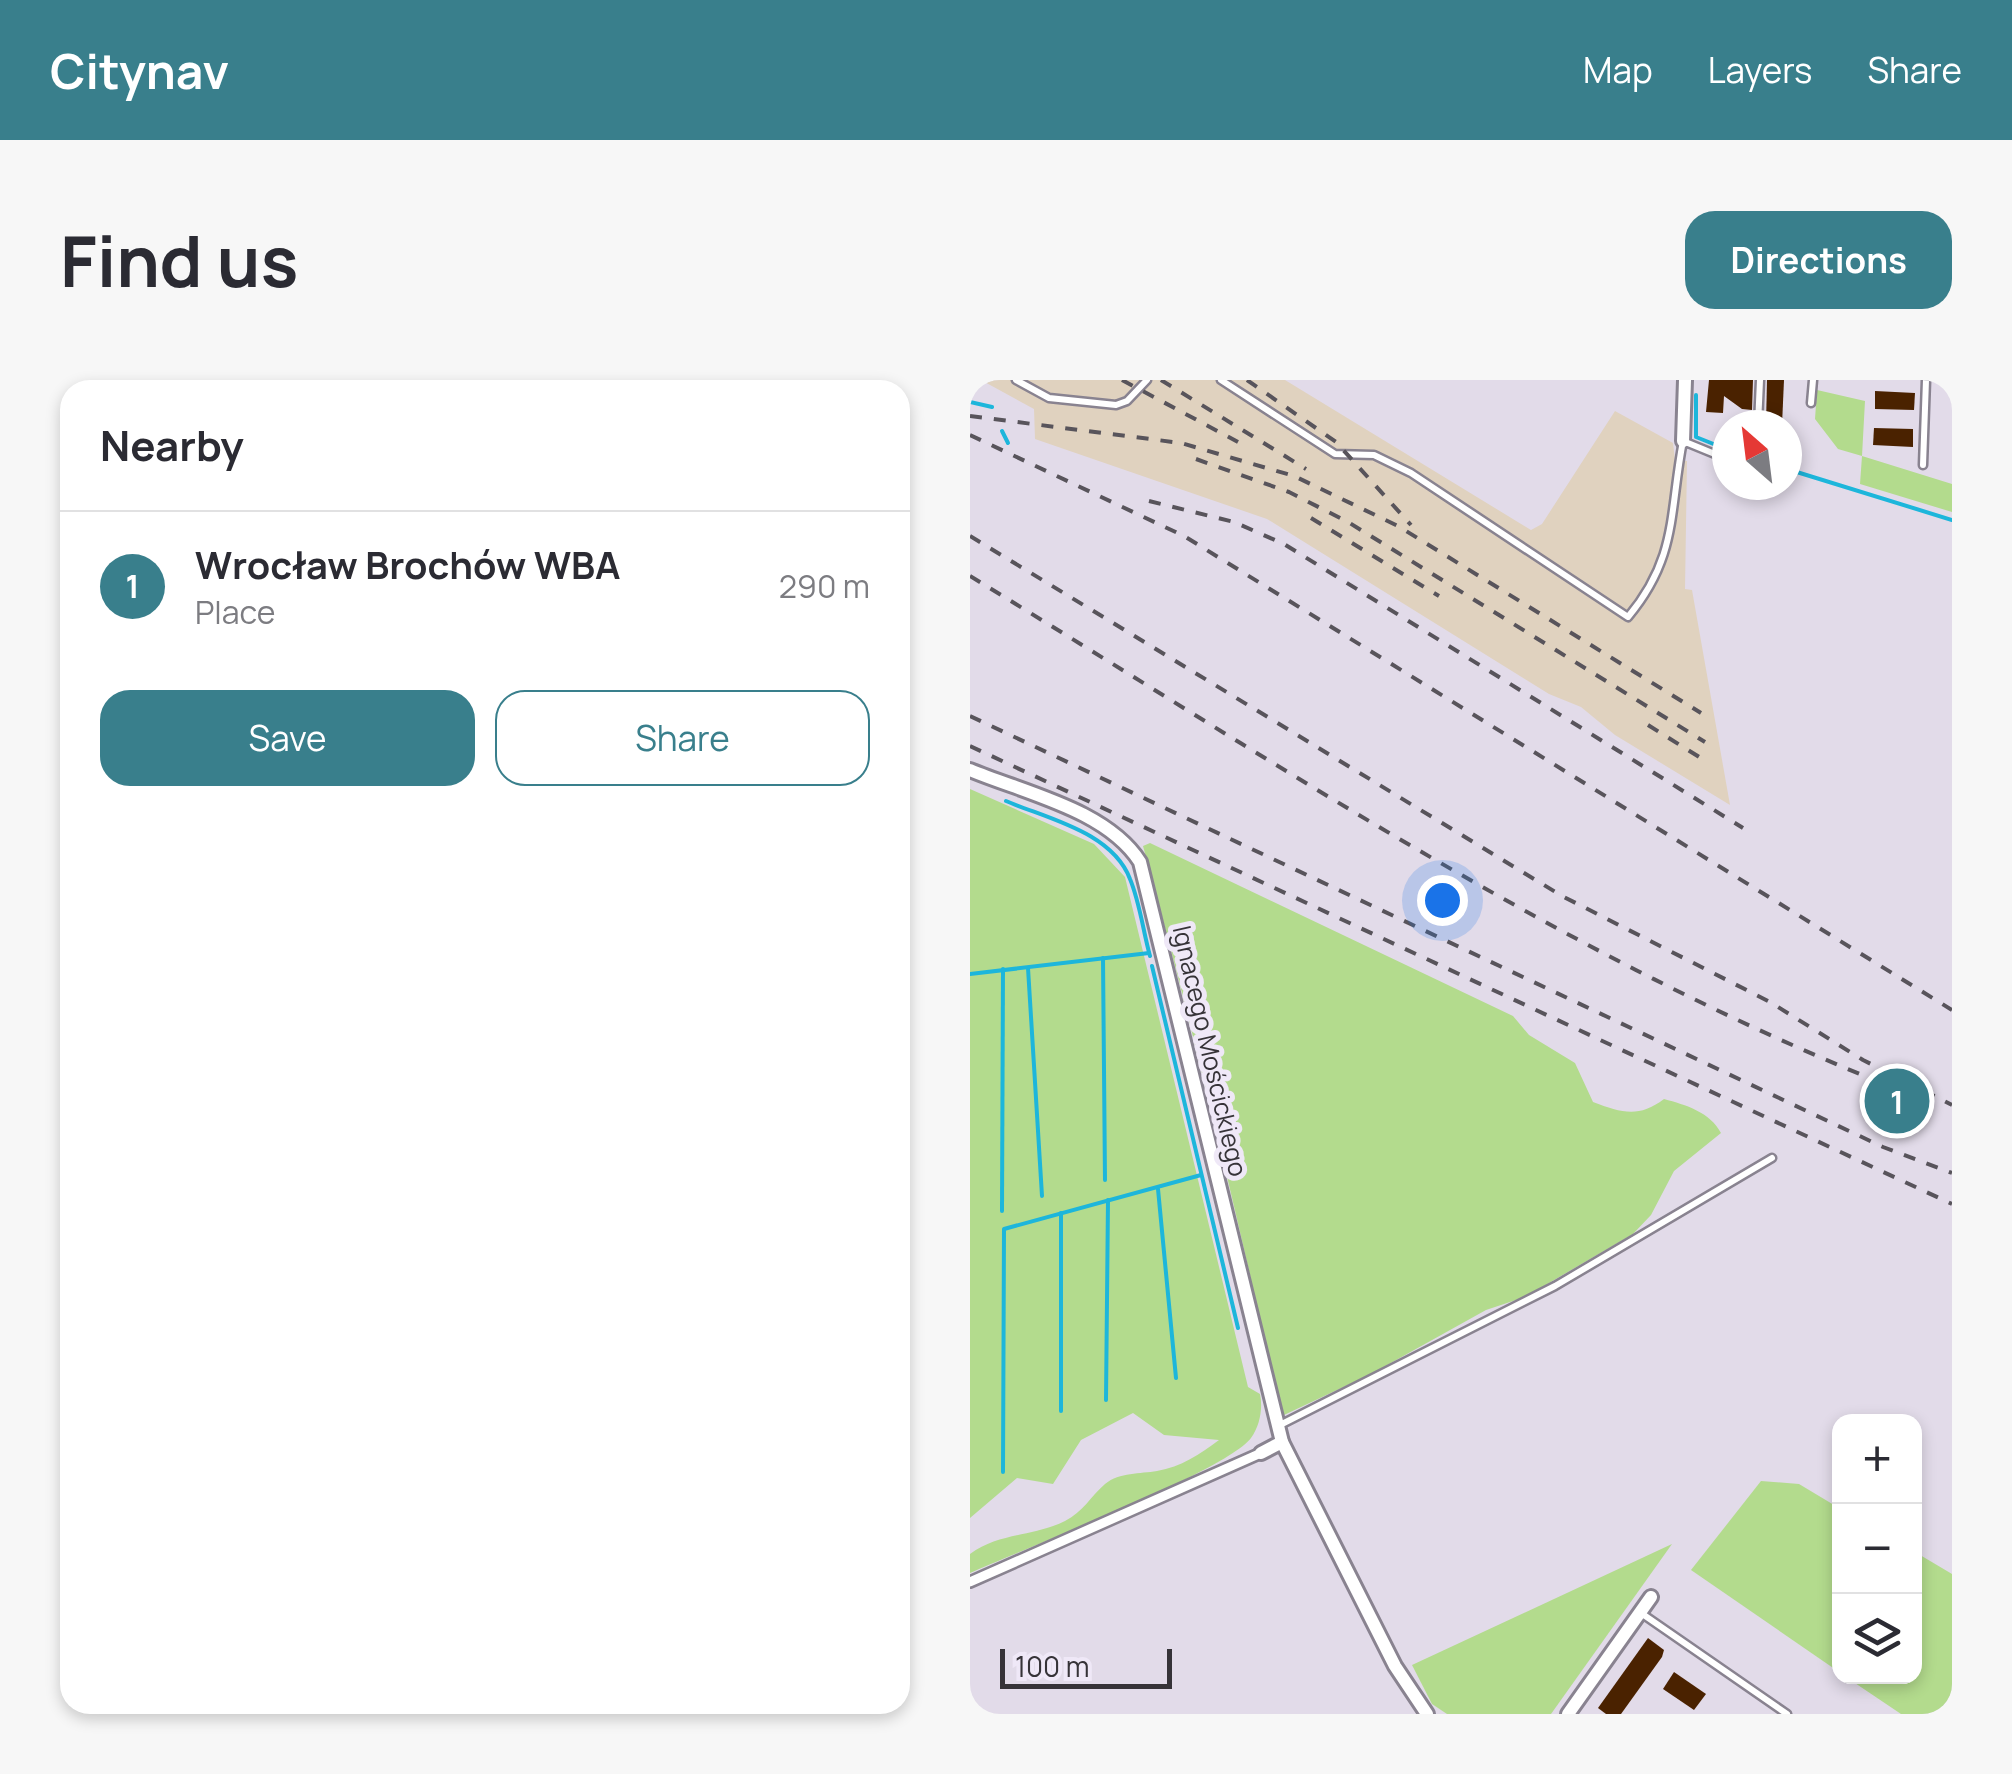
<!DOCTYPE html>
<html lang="en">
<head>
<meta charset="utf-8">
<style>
  :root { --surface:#fff; --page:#f7f7f7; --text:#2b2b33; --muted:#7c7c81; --line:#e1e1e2; --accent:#397f8c }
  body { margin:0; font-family:Manrope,sans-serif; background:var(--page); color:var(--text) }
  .controls { position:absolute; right:30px; bottom:30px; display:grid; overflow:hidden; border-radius:20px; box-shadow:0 5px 15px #0003 }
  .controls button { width:90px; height:90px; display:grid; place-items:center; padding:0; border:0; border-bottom:2px solid var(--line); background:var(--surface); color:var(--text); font:50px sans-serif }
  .compass { position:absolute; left:742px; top:30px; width:90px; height:90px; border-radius:50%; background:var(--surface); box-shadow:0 5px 15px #0003; rotate:332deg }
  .scale { position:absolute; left:30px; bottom:25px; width:172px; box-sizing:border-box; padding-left:10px; border:5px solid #363338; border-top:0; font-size:28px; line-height:35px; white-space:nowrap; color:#363338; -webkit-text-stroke:8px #efe8f7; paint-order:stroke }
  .you { position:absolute; left:472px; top:520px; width:35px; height:35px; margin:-25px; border:8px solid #fff; border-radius:50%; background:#1a73e8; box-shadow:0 0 0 15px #1a73e833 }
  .badge { display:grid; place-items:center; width:65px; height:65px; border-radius:50%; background:var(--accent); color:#fff; font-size:32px; font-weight:700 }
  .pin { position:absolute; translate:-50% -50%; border:5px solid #fff; box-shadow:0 2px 10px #0006 }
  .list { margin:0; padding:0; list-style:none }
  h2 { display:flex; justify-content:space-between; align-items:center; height:130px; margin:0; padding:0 40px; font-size:42px }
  h2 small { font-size:32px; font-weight:400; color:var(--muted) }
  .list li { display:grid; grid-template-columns:65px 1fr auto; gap:30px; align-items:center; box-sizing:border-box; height:150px; padding:0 40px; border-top:2px solid var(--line) }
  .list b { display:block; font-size:38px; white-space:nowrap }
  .list p { margin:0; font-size:32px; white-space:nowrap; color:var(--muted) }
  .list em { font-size:32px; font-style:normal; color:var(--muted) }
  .actions { display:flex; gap:20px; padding:30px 40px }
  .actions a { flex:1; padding:22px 0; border:2px solid var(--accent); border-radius:30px; text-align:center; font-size:35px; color:var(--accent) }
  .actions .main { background:var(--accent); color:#fff }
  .icon { flex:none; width:55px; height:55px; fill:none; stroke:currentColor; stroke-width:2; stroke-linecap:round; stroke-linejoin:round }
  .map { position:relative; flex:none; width:982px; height:1334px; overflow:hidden; border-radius:30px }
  header { display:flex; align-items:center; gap:60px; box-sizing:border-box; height:140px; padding:0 50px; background:var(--accent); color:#fff }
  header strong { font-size:48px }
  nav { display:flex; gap:55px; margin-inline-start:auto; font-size:35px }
  .intro { display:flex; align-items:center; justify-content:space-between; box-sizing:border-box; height:240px; padding:0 60px }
  h1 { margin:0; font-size:70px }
  .button { padding:25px 45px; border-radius:30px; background:var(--accent); color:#fff; font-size:35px; font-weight:700 }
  main { display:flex; gap:60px; padding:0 60px }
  aside { flex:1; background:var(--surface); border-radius:30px; box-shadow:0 5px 15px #0003 }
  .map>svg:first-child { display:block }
</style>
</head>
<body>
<header>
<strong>Citynav</strong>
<nav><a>Map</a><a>Layers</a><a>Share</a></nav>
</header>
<div class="intro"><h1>Find us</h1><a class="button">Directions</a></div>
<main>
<aside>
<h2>Nearby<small></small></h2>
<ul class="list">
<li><span class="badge">1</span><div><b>Wrocław Brochów WBA</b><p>Place</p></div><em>290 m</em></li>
</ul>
<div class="actions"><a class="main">Save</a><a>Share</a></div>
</aside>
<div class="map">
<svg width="982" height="1334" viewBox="0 0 982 1334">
  <rect width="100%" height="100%" fill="#e2dbe9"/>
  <!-- industrial -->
  <polygon fill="#e0d2bf" points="11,0 315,0 561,150 572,144 645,31 703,63 705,80 717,81 715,209 722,210 760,425 645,355 611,327 579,314 297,139 65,59 64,29"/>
  <!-- green -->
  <g fill="#b3db8d">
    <polygon points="847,10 895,21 892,76 982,104 982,132 890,104 892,76 868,69 845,39"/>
    <path d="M0,409L124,464L155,497L278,1007L290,1014C293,1028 290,1046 281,1058C255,1092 51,1170 0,1193V1174C30,1152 63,1157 95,1141C113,1132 121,1116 135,1104C150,1092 170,1094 187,1091C211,1087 230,1074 249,1060L194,1055L163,1033L111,1060L83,1104L47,1098L0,1138Z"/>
    <path d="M180,463L543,636L559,655L605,683L623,722C652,733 669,738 694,719C716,725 740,732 751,753L704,791L681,835L663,854L555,917L516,930L401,994L314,1035C291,993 290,941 280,895C247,752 212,607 173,466Z"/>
    <polygon points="791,1101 829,1104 869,1128 869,1292 721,1190"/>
    <polygon points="702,1164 581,1334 477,1334 462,1324 442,1285"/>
    <polygon points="945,1172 982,1194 982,1334 931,1334 876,1297 944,1296"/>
  </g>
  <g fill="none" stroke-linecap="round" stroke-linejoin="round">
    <!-- stream -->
    <g stroke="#1db6db" stroke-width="4">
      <polyline points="726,15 726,57 746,65"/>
      <polyline points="0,22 22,27"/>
      <polyline points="32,51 38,63"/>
      <polyline points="756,69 757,69"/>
      <polyline points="817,89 982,140"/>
      <path d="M36,421C78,439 142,452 160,499C170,523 173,551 180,576"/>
      <polyline points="133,578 135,800"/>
      <polyline points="182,586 268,948"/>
      <polyline points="58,588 72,816"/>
      <polyline points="0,594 179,573"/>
      <polyline points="188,809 206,998"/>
      <polyline points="32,831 33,589"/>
      <polyline points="136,1020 138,820"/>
      <polyline points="91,1031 91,833"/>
      <polyline points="33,1092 34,849 231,795"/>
    </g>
  </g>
  <!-- building -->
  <g fill="#4a2200">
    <polygon points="783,0 782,30 772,29 754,16 753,33 736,32 739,0"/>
    <polygon points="797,0 814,0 812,45 796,45"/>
    <polygon points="905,11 945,13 944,30 905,29"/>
    <polygon points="904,48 943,49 943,67 903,65"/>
    <polygon points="678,1258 694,1270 692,1277 651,1334 636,1334 628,1328"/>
    <polygon points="704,1292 736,1314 724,1330 693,1309"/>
  </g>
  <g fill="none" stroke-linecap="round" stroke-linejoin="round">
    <!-- service casing -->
    <g stroke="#898390" stroke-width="11">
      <g id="service">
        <polyline points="46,0 79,18 146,25 157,21 177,0"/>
        <path d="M251,0L365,74L404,75L441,93L658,237C708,177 699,133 713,61L757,79"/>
        <polyline points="841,23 843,0"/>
        <polyline points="788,45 790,0"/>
        <polyline points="953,85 956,0"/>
        <polyline points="308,1046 585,906 802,778"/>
        <polyline points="671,1233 817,1334"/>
      </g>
    </g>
    <!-- pedestrian casing -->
    <g stroke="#898390" stroke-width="14">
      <polyline id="pedestrian" points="0,1202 291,1073"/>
    </g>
    <!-- minor casing -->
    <g stroke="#898390" stroke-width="18">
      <g id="minor">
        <polyline points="713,61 715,0"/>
        <path d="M0,390C55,413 137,430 170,482L312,1062L425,1286L457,1334"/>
        <polyline points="291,1073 312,1062"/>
        <polyline points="598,1334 681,1217"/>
      </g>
    </g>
    <!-- service -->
    <use href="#service" stroke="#fff" stroke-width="6"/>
    <!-- pedestrian -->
    <use href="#pedestrian" stroke="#fff" stroke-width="9"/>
    <!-- minor -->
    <use href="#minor" stroke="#fff" stroke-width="12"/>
    <!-- rail -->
    <g stroke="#58545b" stroke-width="4" stroke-dasharray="12 12" stroke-linecap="butt">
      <polyline points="152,0 268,62"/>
      <polyline points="191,0 336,89"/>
      <polyline points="277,0 366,62 441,145"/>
      <polyline points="0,36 211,63 324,96 428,146 731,333"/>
      <polyline points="0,55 214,156 982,630"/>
      <polyline points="226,79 319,112 378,142 735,362"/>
      <polyline points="179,121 264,142 314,164 773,448"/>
      <polyline points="341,138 469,216"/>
      <polyline points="0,156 592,516 800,622 893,680 982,725"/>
      <path d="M0,196C297,377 588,573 912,703"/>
      <polyline points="0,336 913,767 982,793"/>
      <polyline points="678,345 734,380"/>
      <polyline points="0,366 982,824"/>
    </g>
  </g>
  <g text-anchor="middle" stroke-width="10" stroke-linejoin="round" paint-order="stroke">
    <!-- street labels -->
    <g font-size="25" fill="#363338" stroke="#efe8f7">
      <text transform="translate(240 671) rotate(77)" y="9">Ignacego Mościckiego</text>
    </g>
  </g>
</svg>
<div class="controls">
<button>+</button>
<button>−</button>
<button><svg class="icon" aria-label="layers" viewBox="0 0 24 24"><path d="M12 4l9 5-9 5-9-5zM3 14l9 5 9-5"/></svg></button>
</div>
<svg class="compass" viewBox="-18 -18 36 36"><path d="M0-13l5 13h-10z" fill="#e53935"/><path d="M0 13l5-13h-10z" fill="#7c7c81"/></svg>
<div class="scale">100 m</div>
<div class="you"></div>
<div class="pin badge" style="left:927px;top:721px">1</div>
</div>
</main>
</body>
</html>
